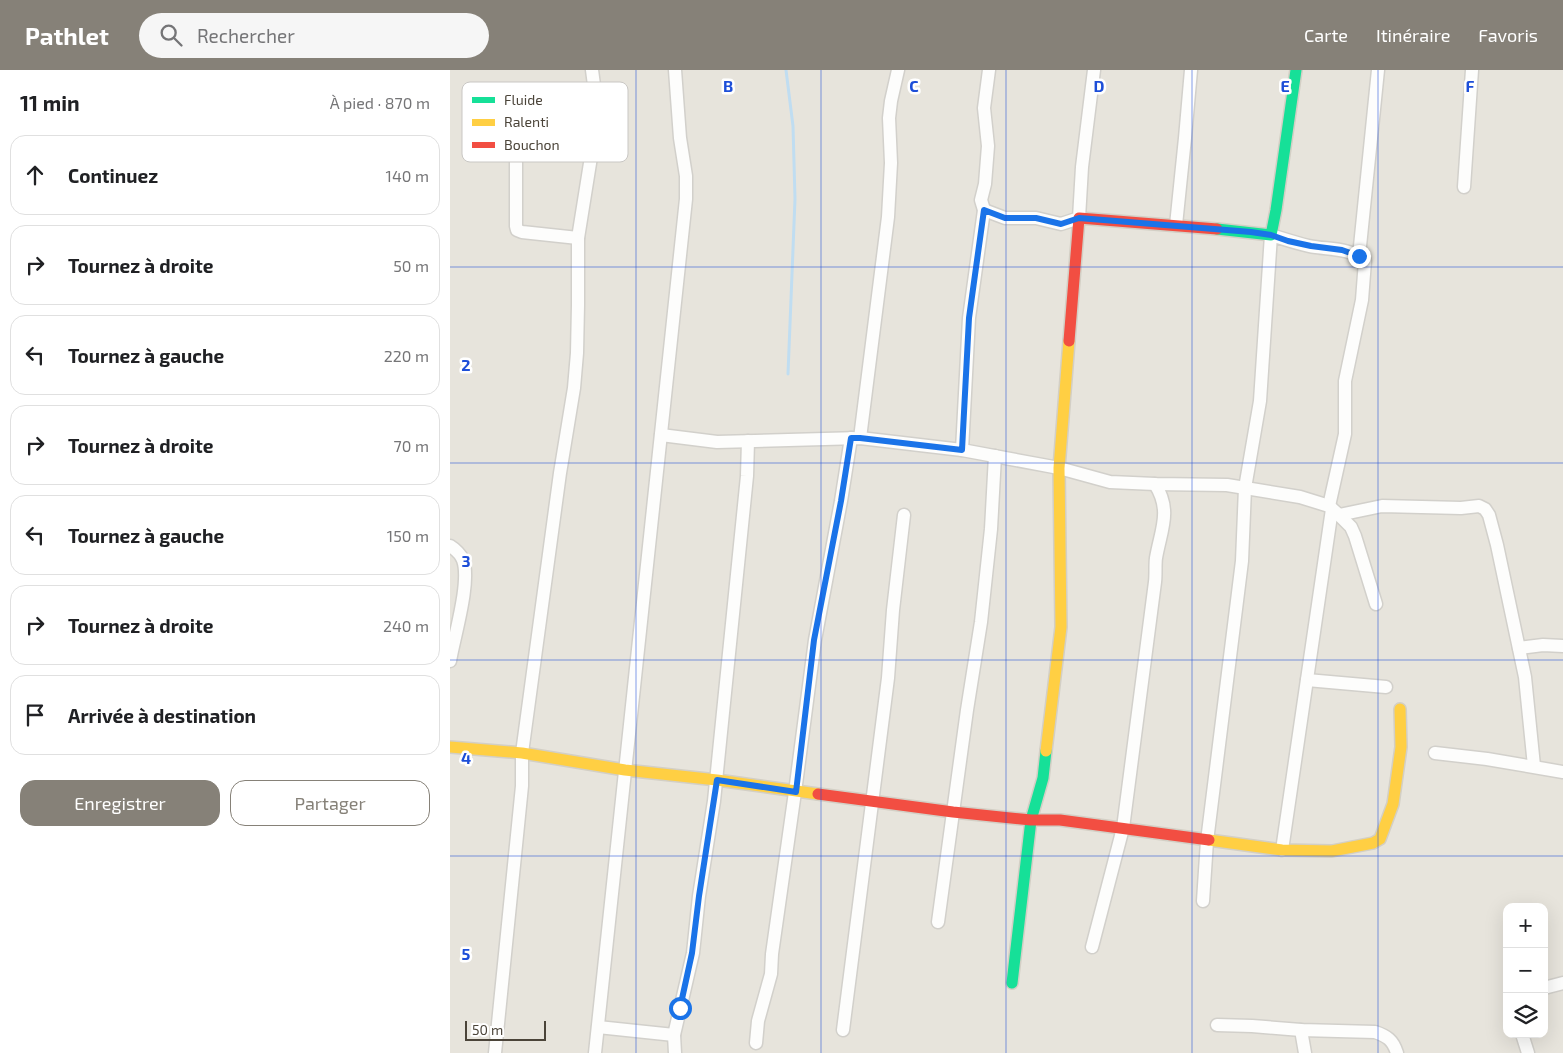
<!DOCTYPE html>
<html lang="fr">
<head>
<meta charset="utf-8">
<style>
  :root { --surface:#fff; --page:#f6f6f6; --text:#202124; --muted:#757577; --line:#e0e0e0; --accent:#868178 }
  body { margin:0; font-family:"Exo 2",sans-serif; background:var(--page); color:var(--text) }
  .controls { position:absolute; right:15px; bottom:15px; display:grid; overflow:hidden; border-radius:10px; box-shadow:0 5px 20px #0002 }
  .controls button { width:45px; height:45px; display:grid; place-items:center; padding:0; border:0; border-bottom:1px solid var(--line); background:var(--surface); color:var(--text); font:25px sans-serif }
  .scale { position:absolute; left:15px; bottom:12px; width:81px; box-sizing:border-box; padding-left:5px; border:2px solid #4b4439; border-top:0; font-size:14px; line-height:18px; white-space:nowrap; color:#4b4439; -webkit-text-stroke:4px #fff; paint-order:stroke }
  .stop { position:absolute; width:15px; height:15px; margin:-11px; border:4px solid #1a73e8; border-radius:50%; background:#fff }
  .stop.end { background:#1a73e8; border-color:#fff; box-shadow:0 1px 5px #0008 }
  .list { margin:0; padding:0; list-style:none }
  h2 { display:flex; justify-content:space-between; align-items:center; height:65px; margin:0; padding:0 20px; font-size:21px }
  h2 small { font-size:16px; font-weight:400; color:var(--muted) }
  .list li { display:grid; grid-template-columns:32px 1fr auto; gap:15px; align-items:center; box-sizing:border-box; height:80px; margin:0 10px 10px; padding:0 10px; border:1px solid var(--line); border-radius:15px }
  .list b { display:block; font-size:19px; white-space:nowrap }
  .list em { font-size:16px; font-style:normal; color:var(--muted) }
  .actions { display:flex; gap:10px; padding:15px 20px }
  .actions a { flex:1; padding:11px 0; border:1px solid var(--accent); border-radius:15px; text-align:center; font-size:18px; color:var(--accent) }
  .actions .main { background:var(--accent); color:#fff }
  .icon { flex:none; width:28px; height:28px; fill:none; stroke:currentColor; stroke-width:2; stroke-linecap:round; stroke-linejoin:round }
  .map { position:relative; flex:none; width:1113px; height:983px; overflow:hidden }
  header { display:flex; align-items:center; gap:30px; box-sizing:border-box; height:70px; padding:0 25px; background:var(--accent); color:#fff }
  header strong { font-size:24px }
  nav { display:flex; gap:28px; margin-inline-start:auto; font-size:18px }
  .search { width:350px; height:45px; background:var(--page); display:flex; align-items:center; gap:12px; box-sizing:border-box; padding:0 18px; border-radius:28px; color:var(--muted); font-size:19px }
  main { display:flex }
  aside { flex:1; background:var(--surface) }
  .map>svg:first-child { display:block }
</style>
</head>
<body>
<header>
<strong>Pathlet</strong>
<div class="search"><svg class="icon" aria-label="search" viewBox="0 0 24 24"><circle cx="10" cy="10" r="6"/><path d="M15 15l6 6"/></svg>Rechercher</div>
<nav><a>Carte</a><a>Itinéraire</a><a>Favoris</a></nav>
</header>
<main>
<aside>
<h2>11 min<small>À pied · 870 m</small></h2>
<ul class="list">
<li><svg class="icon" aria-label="ahead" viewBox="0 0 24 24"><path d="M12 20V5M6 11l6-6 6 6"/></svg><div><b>Continuez</b></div><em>140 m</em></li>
<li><svg class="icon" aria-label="right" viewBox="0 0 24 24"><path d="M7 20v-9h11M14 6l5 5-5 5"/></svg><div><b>Tournez à droite</b></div><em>50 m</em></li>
<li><svg class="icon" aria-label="left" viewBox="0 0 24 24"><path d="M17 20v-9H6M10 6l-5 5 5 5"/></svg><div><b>Tournez à gauche</b></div><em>220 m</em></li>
<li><svg class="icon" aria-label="right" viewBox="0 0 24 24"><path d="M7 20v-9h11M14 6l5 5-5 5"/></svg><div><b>Tournez à droite</b></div><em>70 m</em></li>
<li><svg class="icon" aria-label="left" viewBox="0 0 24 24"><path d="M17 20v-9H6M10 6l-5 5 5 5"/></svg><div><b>Tournez à gauche</b></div><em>150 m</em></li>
<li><svg class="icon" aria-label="right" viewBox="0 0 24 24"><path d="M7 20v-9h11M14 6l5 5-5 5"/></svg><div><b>Tournez à droite</b></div><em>240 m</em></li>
<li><svg class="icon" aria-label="arrive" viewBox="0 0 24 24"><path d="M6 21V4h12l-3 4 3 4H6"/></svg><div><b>Arrivée à destination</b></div></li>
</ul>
<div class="actions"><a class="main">Enregistrer</a><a>Partager</a></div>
</aside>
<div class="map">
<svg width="1113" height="983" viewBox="0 0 1113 983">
  <rect width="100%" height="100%" fill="#f4f2ee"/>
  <!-- residential -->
  <path fill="#e7e4dc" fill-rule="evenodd" d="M0,0H1113V983H0ZM1057,837H1094V964H1057Z"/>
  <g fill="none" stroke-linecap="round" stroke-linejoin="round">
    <!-- stream -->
    <polyline stroke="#c0ddf1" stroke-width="3" points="336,0 343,56 345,129 338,304"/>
    <!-- street casing -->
    <g stroke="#d2d0cb" stroke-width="15">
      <g id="street">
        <polyline points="66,43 66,156 67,160 72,162 128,168"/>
        <polyline points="1014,117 1022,0"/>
        <polyline points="534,140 531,130 535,114 538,76 534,38 539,0"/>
        <polyline points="726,155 735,68 741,0"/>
        <polyline points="909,186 928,0"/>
        <polyline points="211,365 267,372 410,368 512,380 609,398 660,412 705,414 777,415 850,427 879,436 889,445 901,457 905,466 926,534"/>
        <polyline points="410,368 438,147 441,93 439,48 441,31 448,0"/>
        <polyline points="512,380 519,248 534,140 555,148 586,148 611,154 629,148 632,97 644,0"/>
        <polyline points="889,445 932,436 1011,438 1029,436 1035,439 1039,445 1047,475 1075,607 1084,696"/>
        <path d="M0,476C5,479 11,485 13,490C21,512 4,567 0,591"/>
        <polyline points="1069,578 1093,575 1113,576"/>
        <polyline points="857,610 936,617"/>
        <polyline points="985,683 1037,689 1113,702"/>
        <polyline points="832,780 882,439"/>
        <path d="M753,831L757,771L792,491L795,418L810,331L821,165C834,169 846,173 859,176C878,180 900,177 915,191L912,230L895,311V364L879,436"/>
        <polyline points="488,852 517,640 531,552 541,459 545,386"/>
        <path d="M642,877L673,758L705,512C706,504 705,495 706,488C711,459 722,441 705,414"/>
        <polyline points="1094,918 1113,913"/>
        <path d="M767,955L802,956L851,960L925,962C937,966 943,970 947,983"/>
        <polyline points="148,957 224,965 243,883 249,826 264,731 297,406 298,371"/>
        <polyline points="393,960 438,608 443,540 454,445"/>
        <polyline points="851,960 855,983"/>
        <polyline points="1072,964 1078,983"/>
        <polyline points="224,965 225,983"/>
        <polyline points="306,973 308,951 321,904 322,884 345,722 365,570 391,431 401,368"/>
        <polyline points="45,983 72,716 72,683 110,403 124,318 127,283 128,235 128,168 141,87 144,48 144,15 142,0"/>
        <polyline points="145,983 236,129 236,106 230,68 225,0"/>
      </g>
    </g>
    <!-- fast casing -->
    <g stroke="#d3cfc5" stroke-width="14">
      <g id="fast">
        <polyline points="767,159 821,165 826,140 846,0"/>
        <polyline points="562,913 581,750 593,708 596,681"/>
      </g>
    </g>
    <!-- slow casing -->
    <g stroke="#d3cfc5" stroke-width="14">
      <g id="slow">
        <polyline points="0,677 72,683 175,700 267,710 368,724"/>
        <polyline points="596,681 611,557 609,398 619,271"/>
        <polyline points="759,770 832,780 882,781 923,773 930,769 943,734 951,677 950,639"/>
      </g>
    </g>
    <!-- jam casing -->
    <g stroke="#d3cfc5" stroke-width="14">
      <g id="jam">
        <polyline points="619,271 629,148 767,159"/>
        <polyline points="368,724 503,742 581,750 610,750 759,770"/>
      </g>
    </g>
    <!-- street -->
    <use href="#street" stroke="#fdfdfc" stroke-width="12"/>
    <!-- fast -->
    <use href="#fast" stroke="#16e098" stroke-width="11"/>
    <!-- slow -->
    <use href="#slow" stroke="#ffcf43" stroke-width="11"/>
    <!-- jam -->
    <use href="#jam" stroke="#f24e42" stroke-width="11"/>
  </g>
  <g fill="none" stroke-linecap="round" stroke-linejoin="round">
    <!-- route -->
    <polyline stroke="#1a73e8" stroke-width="6" points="230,938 242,883 249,826 267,710 346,722 364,570 391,431 401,368 410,368 512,380 519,248 534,140 555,148 586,148 611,154 629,148 801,162 821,165 838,171 861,176 892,180 909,186"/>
  </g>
  <!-- grid -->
  <path fill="none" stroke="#1d4ed8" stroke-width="1" stroke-opacity="0.55" d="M186,0V983M371,0V983M556,0V983M742,0V983M928,0V983M0,197H1113M0,393H1113M0,590H1113M0,786H1113"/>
  <!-- legend -->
  <rect x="12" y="12" width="166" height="80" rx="8" fill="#fff" stroke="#c9c7c4" stroke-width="1"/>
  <rect x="22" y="27" width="23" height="6" fill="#16e098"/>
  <rect x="22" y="49" width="23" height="7" fill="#ffcf43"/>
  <rect x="22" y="72" width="23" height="6" fill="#f24e42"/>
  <g font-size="14" fill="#4b4439">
    <text x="54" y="35">Fluide</text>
    <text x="54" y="57">Ralenti</text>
    <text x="54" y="80">Bouchon</text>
  </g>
  <g font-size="16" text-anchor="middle" font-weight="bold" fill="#1d4ed8" stroke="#fff" stroke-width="5" stroke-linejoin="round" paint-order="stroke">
    <text x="278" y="22">B</text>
    <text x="464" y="22">C</text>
    <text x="649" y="22">D</text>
    <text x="835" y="22">E</text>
    <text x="1020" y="22">F</text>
    <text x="16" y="301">2</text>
    <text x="16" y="497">3</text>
    <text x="16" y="694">4</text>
    <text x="16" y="890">5</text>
  </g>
</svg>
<div class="controls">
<button>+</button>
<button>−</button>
<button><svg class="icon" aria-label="layers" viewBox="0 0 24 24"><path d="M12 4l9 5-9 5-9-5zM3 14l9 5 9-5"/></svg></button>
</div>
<div class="scale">50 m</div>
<div class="stop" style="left:230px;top:938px"></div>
<div class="stop end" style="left:909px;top:186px"></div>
</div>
</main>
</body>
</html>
